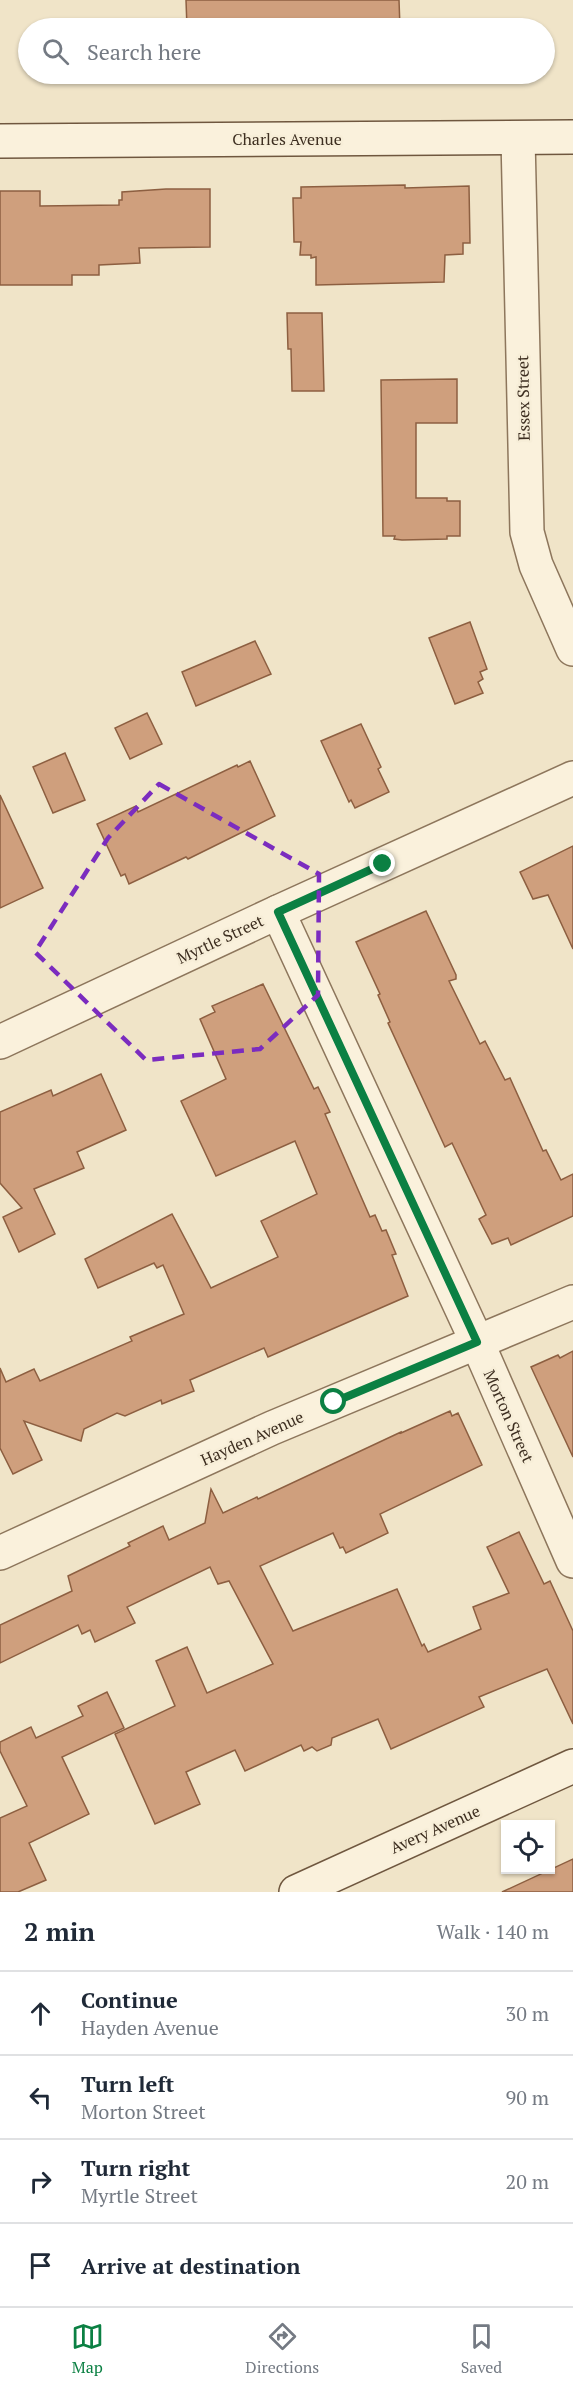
<!DOCTYPE html>
<html lang="en">
<head>
<meta charset="utf-8">
<style>
  :root { --surface:#fff; --page:#f6f6f7; --text:#1f2937; --muted:#747a83; --line:#e0e1e3; --accent:#0b8043 }
  body { margin:0; font-family:"PT Serif",serif; background:var(--page); color:var(--text) }
  .controls { position:absolute; right:18px; bottom:18px; display:grid; overflow:hidden; border-radius:0px; box-shadow:0 2px 4px #0004 }
  .controls button { width:54px; height:54px; display:grid; place-items:center; padding:0; border:0; border-bottom:2px solid var(--line); background:var(--surface); color:var(--text); font:30px sans-serif }
  .stop { position:absolute; width:18px; height:18px; margin:-14px; border:4px solid #0b8043; border-radius:50%; background:#fff }
  .stop.end { background:#0b8043; border-color:#fff; box-shadow:0 2px 6px #0008 }
  .list { margin:0; padding:0; list-style:none }
  h2 { display:flex; justify-content:space-between; align-items:center; height:78px; margin:0; padding:0 24px; font-size:26px }
  h2 small { font-size:20px; font-weight:400; color:var(--muted) }
  .list li { display:grid; grid-template-columns:39px 1fr auto; gap:18px; align-items:center; box-sizing:border-box; height:84px; padding:0 24px; border-top:2px solid var(--line) }
  .list b { display:block; font-size:22px; white-space:nowrap }
  .list p { margin:0; font-size:20px; white-space:nowrap; color:var(--muted) }
  .list em { font-size:20px; font-style:normal; color:var(--muted) }
  .icon { flex:none; width:33px; height:33px; fill:none; stroke:currentColor; stroke-width:2; stroke-linecap:round; stroke-linejoin:round }
  .map { position:relative; flex:none; width:573px; height:1892px; overflow:hidden }
  .search { position:absolute; background:var(--surface); box-shadow:0 2px 4px #0004; left:18px; right:18px; top:18px; height:66px; display:flex; align-items:center; gap:15px; box-sizing:border-box; padding:0 21px; border-radius:33px; color:var(--muted); font-size:22px }
  .sheet { height:414px; background:var(--surface) }
  nav { display:flex; justify-content:space-around; align-items:center; box-sizing:border-box; height:84px; border-top:2px solid var(--line); background:var(--surface); font-size:16px; color:var(--muted) }
  nav a { display:grid; justify-items:center; gap:3px }
  nav .on { color:var(--accent) }
  .map>svg:first-child { display:block }
</style>
</head>
<body>
<div class="map">
<svg width="573" height="1892" viewBox="0 0 573 1892">
  <rect width="100%" height="100%" fill="#f0e4c8"/>
  <!-- building -->
  <g fill="#cf9f7d" stroke="#8d5f41" stroke-width="1.5">
    <polygon points="186,0 399,0 400,28 187,28"/>
    <polygon points="405,185 405,188 469,186 470,243 463,243 463,254 445,255 444,282 316,285 316,257 311,258 311,255 300,255 301,242 294,242 293,198 301,198 301,187"/>
    <polygon points="166,189 210,189 210,247 139,248 140,263 99,265 99,275 72,275 72,285 0,285 0,191 40,191 40,206 119,205 119,200 122,200 122,192"/>
    <polygon points="287,313 322,313 324,391 292,391 291,349 288,349"/>
    <polygon points="457,379 457,423 416,423 416,498 447,498 447,501 460,501 460,536 447,536 447,539 402,540 394,539 395,536 383,536 381,380"/>
    <polygon points="470,622 487,669 480,672 483,679 478,682 483,693 455,704 429,638"/>
    <polygon points="255,641 271,674 196,706 182,672"/>
    <polygon points="147,713 162,744 130,759 115,728"/>
    <polygon points="361,724 381,767 378,769 389,792 355,808 351,800 349,802 321,741"/>
    <polygon points="65,753 85,800 53,813 33,767"/>
    <polygon points="250,761 275,816 188,859 186,857 129,884 125,874 121,876 97,824 136,806 138,812 237,765 238,767"/>
    <polygon points="0,795 43,888 0,908"/>
    <polygon points="573,846 573,949 548,895 533,899 520,872"/>
    <polygon points="426,911 456,975 456,979 449,981 480,1044 485,1041 505,1080 510,1078 543,1151 546,1150 561,1180 573,1174 573,1216 511,1245 508,1238 492,1244 479,1219 486,1215 452,1143 445,1147 388,1023 390,1022 378,995 380,994 356,942"/>
    <polygon points="263,984 314,1089 318,1087 330,1112 325,1114 370,1217 375,1215 382,1231 386,1230 396,1254 392,1255 408,1296 268,1357 264,1348 190,1380 194,1391 162,1404 161,1400 125,1416 117,1413 84,1429 81,1441 24,1421 42,1460 13,1474 0,1448 0,1368 6,1382 34,1369 40,1381 132,1341 130,1337 184,1314 163,1265 157,1268 154,1263 98,1288 85,1259 172,1214 211,1288 278,1257 261,1221 317,1194 295,1141 216,1176 181,1101 226,1079 200,1019 215,1012 212,1006"/>
    <polygon points="101,1074 126,1130 77,1152 84,1168 34,1189 55,1234 19,1252 3,1217 22,1208 0,1183 0,1112 51,1090 53,1096"/>
    <polygon points="573,1351 573,1457 531,1367 558,1355 560,1358"/>
    <polygon points="450,1411 452,1416 458,1413 482,1465 380,1514 388,1533 346,1553 343,1547 340,1548 333,1533 260,1566 293,1631 397,1589 422,1646 424,1644 428,1652 481,1629 473,1607 509,1593 487,1547 519,1532 544,1584 550,1581 573,1631 573,1724 547,1669 479,1697 484,1707 391,1749 378,1719 332,1738 331,1745 317,1751 312,1747 304,1751 301,1745 245,1771 235,1750 186,1772 200,1804 155,1824 115,1734 175,1706 156,1661 187,1647 207,1693 273,1664 229,1581 218,1584 210,1567 127,1607 135,1623 95,1642 90,1630 82,1634 78,1625 0,1663 0,1625 72,1591 68,1576 130,1546 128,1543 163,1526 169,1540 205,1523 211,1489 223,1513 257,1497 258,1499 401,1432 401,1433"/>
    <polygon points="107,1692 124,1728 62,1757 89,1814 29,1843 46,1880 18,1892 0,1892 0,1818 27,1806 0,1751 0,1742 31,1727 36,1738 83,1716 78,1706"/>
    <polygon points="573,1859 573,1892 502,1892"/>
  </g>
  <g fill="none" stroke-linecap="round" stroke-linejoin="round">
    <!-- street casing -->
    <g stroke="#8d765c" stroke-width="36">
      <g id="street">
        <polyline points="518,138 527,532 536,565 573,649"/>
        <polyline points="278,912 477,1342 573,1561"/>
        <polyline points="0,1042 278,912 573,778"/>
        <polyline points="0,1553 272,1428 573,1302"/>
      </g>
    </g>
    <!-- secondary casing -->
    <g stroke="#6f573f" stroke-width="36">
      <g id="secondary">
        <polyline points="0,141 573,137"/>
        <polyline points="296,1892 573,1766"/>
      </g>
    </g>
    <!-- street -->
    <use href="#street" stroke="#faf1dc" stroke-width="33"/>
    <!-- secondary -->
    <use href="#secondary" stroke="#faf1dc" stroke-width="33"/>
  </g>
  <g fill="none" stroke-linecap="round" stroke-linejoin="round">
    <!-- route -->
    <polyline stroke="#0b8043" stroke-width="8" points="334,1402 477,1342 278,912 383,864"/>
  </g>
  <!-- marked area -->
  <path fill="none" stroke="#7b2cbf" stroke-width="4.5" stroke-dasharray="12 8" stroke-linejoin="round" d="M159,784L319,874L318,995L260,1049L146,1060L35,952L108,838Z"/>
  <g text-anchor="middle" stroke-width="5" stroke-linejoin="round" paint-order="stroke">
    <!-- street labels -->
    <g font-size="16" fill="#3d2e20" stroke="#f7eed8">
      <text x="287" y="145">Charles Avenue</text>
      <text transform="translate(523 398) rotate(-91)" y="6">Essex Street</text>
      <text transform="translate(220 939) rotate(-25)" y="6">Myrtle Street</text>
      <text transform="translate(509 1416) rotate(66)" y="6">Morton Street</text>
      <text transform="translate(252 1438) rotate(-24)" y="6">Hayden Avenue</text>
      <text transform="translate(435 1829) rotate(-24)" y="6">Avery Avenue</text>
    </g>
  </g>
</svg>
<div class="controls">
<button><svg class="icon" aria-label="locate" viewBox="0 0 24 24"><circle cx="12" cy="12" r="6"/><path d="M12 2v4M12 18v4M2 12h4M18 12h4"/></svg></button>
</div>
<div class="stop" style="left:334px;top:1402px"></div>
<div class="stop end" style="left:383px;top:864px"></div>
<div class="search"><svg class="icon" aria-label="search" viewBox="0 0 24 24"><circle cx="10" cy="10" r="6"/><path d="M15 15l6 6"/></svg>Search here</div>
</div>
<section class="sheet">
<h2>2 min<small>Walk · 140 m</small></h2>
<ul class="list">
<li><svg class="icon" aria-label="ahead" viewBox="0 0 24 24"><path d="M12 20V5M6 11l6-6 6 6"/></svg><div><b>Continue</b><p>Hayden Avenue</p></div><em>30 m</em></li>
<li><svg class="icon" aria-label="left" viewBox="0 0 24 24"><path d="M17 20v-9H6M10 6l-5 5 5 5"/></svg><div><b>Turn left</b><p>Morton Street</p></div><em>90 m</em></li>
<li><svg class="icon" aria-label="right" viewBox="0 0 24 24"><path d="M7 20v-9h11M14 6l5 5-5 5"/></svg><div><b>Turn right</b><p>Myrtle Street</p></div><em>20 m</em></li>
<li><svg class="icon" aria-label="arrive" viewBox="0 0 24 24"><path d="M6 21V4h12l-3 4 3 4H6"/></svg><div><b>Arrive at destination</b></div></li>
</ul>
</section>
<nav>
<a class="on"><svg class="icon" aria-label="map" viewBox="0 0 24 24"><path d="M3 6l6-2 6 2 6-2v14l-6 2-6-2-6 2zM9 4v14M15 6v14"/></svg>Map</a>
<a><svg class="icon" aria-label="directions" viewBox="0 0 24 24"><path d="M12 3l9 9-9 9-9-9zM9 14v-3h6M13 9l2 2-2 2"/></svg>Directions</a>
<a><svg class="icon" aria-label="saved" viewBox="0 0 24 24"><path d="M7 4h10v16l-5-4-5 4z"/></svg>Saved</a>
</nav>
</body>
</html>
